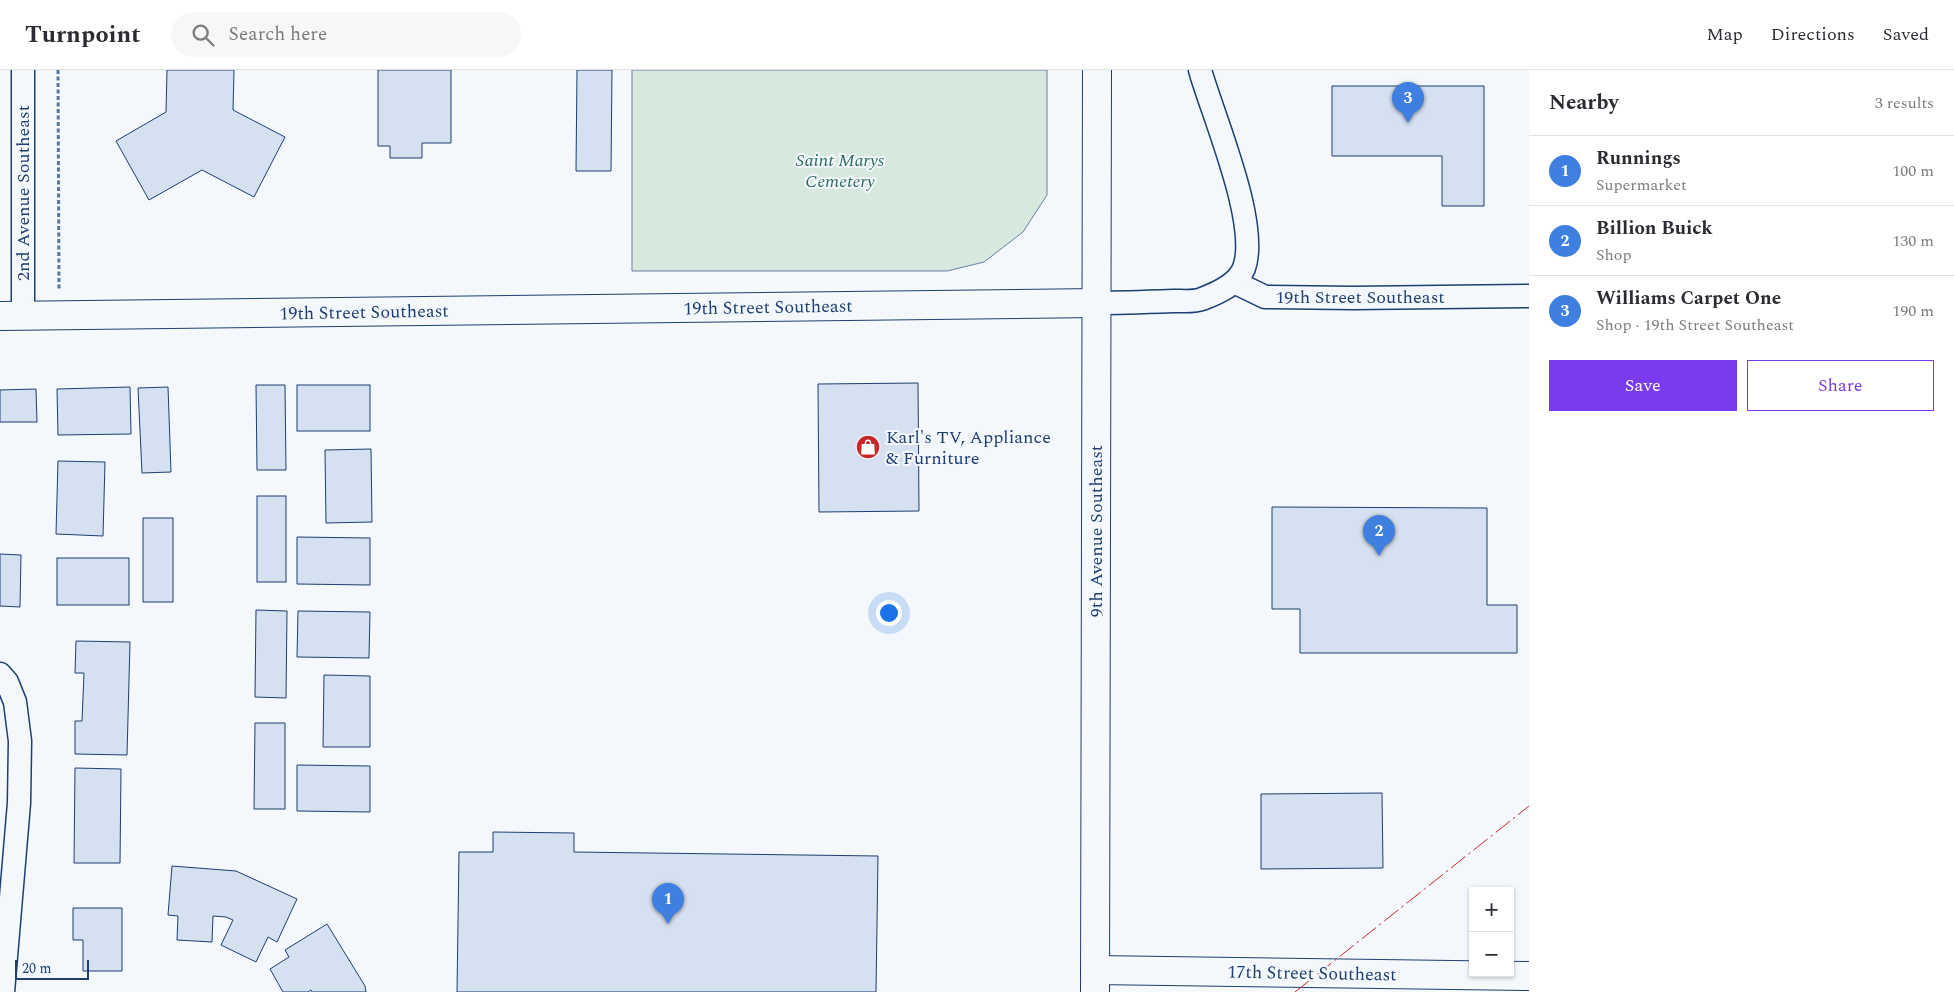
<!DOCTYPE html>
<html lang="en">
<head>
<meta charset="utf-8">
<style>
  :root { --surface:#fff; --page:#f7f7f7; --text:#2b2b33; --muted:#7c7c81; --line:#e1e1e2; --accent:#7c3aed }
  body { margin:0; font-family:Spectral,serif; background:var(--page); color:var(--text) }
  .controls { position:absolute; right:15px; bottom:15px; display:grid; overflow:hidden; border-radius:0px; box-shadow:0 1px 4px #0004 }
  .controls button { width:45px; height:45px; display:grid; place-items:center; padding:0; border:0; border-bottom:1px solid var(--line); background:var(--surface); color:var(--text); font:25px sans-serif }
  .scale { position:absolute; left:15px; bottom:12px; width:74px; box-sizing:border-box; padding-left:5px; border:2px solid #1d3f73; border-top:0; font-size:14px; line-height:18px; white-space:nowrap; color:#1d3f73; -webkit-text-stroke:4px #f4f7fb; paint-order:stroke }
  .you { position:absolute; left:888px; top:542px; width:18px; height:18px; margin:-12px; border:4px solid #fff; border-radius:50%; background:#1a73e8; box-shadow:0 0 0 8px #1a73e833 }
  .badge { display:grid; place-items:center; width:32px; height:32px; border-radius:50%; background:var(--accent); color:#fff; font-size:16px; font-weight:700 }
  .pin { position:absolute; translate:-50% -41px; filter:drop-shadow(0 1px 2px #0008) }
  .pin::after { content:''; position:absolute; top:26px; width:18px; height:15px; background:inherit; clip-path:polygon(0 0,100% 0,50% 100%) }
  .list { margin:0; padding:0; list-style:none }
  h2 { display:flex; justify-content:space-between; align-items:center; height:65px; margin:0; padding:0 20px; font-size:21px }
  h2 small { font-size:16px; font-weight:400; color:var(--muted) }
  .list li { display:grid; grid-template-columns:32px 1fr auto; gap:15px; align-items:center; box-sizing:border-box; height:70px; padding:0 20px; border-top:1px solid var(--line) }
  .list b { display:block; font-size:19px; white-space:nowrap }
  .list p { margin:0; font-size:16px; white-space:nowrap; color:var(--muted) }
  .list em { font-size:16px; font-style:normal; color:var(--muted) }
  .actions { display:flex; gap:10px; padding:15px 20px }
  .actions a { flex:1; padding:11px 0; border:1px solid var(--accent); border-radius:0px; text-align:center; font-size:18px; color:var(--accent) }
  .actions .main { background:var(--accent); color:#fff }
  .icon { flex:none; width:28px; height:28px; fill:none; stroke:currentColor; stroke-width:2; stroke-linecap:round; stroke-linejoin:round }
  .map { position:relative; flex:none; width:1529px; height:922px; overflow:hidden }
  header { display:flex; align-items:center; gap:30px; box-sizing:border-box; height:70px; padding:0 25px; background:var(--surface); border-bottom:1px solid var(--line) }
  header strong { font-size:24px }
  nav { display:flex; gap:28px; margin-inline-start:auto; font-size:18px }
  .search { width:350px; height:45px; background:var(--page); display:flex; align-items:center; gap:12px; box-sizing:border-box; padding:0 18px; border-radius:28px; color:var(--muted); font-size:19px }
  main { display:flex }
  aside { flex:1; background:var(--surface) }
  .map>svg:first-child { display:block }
</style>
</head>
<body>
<header>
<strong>Turnpoint</strong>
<div class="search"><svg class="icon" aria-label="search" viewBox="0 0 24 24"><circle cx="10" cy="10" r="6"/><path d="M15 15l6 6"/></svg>Search here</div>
<nav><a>Map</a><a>Directions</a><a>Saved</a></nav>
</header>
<main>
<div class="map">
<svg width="1529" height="922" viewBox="0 0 1529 922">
  <rect width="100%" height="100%" fill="#f4f7fb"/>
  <!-- green -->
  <polygon fill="#d7e8df" stroke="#687fa3" points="632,0 1047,0 1047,125 1023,162 984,192 947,201 632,201"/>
  <!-- building -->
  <g fill="#d5e0f0" stroke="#1d3f73">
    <polygon points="167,0 234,0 233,40 285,67 254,127 202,100 149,130 116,71 166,42"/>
    <polygon points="378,0 451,0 451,73 422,73 422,88 390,88 390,76 378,76"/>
    <polygon points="577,0 612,0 611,101 576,101"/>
    <polygon points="1332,16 1484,16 1484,136 1442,136 1442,86 1332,86"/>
    <polygon points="918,313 919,441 819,442 818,314"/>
    <polygon points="256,315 285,315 286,400 257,400"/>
    <rect x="297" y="315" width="73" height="46"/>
    <polygon points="130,317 131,364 58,365 57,319"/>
    <polygon points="168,317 171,402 142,403 138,318"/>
    <polygon points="36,319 37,352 0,352 0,320"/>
    <polygon points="371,379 372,452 326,453 325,380"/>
    <polygon points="58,391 105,392 103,466 56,464"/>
    <rect x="257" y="426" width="29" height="86"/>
    <polygon points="1272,437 1487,438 1487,535 1517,535 1517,583 1300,583 1300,539 1272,539"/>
    <rect x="143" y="448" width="30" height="84"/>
    <polygon points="297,467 370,468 370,515 297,514"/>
    <polygon points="0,484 21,485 20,537 0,536"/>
    <rect x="57" y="488" width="72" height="47"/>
    <polygon points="256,540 287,541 286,628 255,627"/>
    <polygon points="298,541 370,542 369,588 297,587"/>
    <polygon points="76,571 130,572 127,685 75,684 75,651 82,651 84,603 75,603"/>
    <polygon points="324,605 370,606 370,677 323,677"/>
    <polygon points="255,653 285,653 285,739 254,739"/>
    <polygon points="297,695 370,696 370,742 297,741"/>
    <polygon points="75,698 121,699 120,793 74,793"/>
    <polygon points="1382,723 1383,798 1261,799 1261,724"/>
    <polygon points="493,762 574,763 574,782 878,786 876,922 457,922 459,782 493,782"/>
    <polygon points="172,796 236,801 297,829 277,872 268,867 256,892 221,875 233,850 226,847 213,846 212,872 177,870 178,846 168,845"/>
    <polygon points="73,838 122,838 122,901 83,901 83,870 73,870"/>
    <polygon points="327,854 365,916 366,922 312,922 311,920 308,922 283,922 270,899 289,887 285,880"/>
  </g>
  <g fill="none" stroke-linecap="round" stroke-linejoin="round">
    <!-- minor casing -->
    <g stroke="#1d3f73" stroke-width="25">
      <g id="minor">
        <polyline points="23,0 23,246"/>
        <polyline points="1234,212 1265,227 1354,228 1529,226"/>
        <path d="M1096,233C1123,233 1149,232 1176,231C1184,231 1195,232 1202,229C1218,223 1238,214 1244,198C1260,154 1213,46 1200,0"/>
        <polyline points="0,604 7,612 15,632 20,671 19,733 3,922"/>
      </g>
    </g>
    <!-- tertiary casing -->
    <g stroke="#1d3f73" stroke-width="30">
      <polyline id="tertiary" points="1095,900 1529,906"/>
    </g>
    <!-- secondary casing -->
    <g stroke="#1d3f73" stroke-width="30">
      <polyline id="secondary" points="0,246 1096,233"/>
    </g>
    <!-- primary casing -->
    <g stroke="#1d3f73" stroke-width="30">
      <polyline id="primary" points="1095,922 1097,0"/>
    </g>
    <!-- path -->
    <polyline stroke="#5e769c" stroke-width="3" stroke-dasharray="4 2.5" stroke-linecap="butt" points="58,0 59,220"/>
    <!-- minor -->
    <use href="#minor" stroke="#f4f7fb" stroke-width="22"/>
    <!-- tertiary -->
    <use href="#tertiary" stroke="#f4f7fb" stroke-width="28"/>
    <!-- secondary -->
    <use href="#secondary" stroke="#f4f7fb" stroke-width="28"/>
    <!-- primary -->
    <use href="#primary" stroke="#f4f7fb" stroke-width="28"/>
    <!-- power -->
    <polyline stroke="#c62828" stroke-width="1" stroke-dasharray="18 4 2.5 4" stroke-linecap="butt" points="1295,922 1529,736"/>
  </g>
  <!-- icons -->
  <defs>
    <g id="shop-disc" transform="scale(1.25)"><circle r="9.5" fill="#c62828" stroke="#f4f7fb"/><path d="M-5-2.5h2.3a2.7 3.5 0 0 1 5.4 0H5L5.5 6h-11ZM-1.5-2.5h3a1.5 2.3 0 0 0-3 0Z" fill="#fff"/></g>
  </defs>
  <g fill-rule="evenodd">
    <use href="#shop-disc" x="868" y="377"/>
  </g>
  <g text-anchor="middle" stroke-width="4" stroke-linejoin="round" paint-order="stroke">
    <!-- park labels -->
    <g font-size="18" font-style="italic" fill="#2c6c60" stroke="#f4f7fb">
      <text x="840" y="96">Saint Marys<tspan x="840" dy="21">Cemetery</tspan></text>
    </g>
    <!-- street labels -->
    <g font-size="18" fill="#1d3f73" stroke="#f4f7fb">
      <text transform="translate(23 123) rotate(-90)" y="6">2nd Avenue Southeast</text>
      <text x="1360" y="233">19th Street Southeast</text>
      <text transform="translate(768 237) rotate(-1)" y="6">19th Street Southeast</text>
      <text transform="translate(364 242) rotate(-1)" y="6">19th Street Southeast</text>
      <text transform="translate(1096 461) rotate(-90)" y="6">9th Avenue Southeast</text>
      <text transform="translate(1312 903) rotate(1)" y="6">17th Street Southeast</text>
    </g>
    <!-- poi labels -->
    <g font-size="18" fill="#1d3f73" stroke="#f4f7fb" text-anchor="start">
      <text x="886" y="373">Karl's TV, Appliance<tspan x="886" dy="21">&amp; Furniture</tspan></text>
    </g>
  </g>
</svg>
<div class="controls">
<button>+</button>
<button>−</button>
</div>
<div class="scale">20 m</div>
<div class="you"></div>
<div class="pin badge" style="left:668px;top:854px;background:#3f7fe0">1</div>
<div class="pin badge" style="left:1379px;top:486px;background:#3f7fe0">2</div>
<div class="pin badge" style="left:1408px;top:53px;background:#3f7fe0">3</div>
</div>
<aside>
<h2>Nearby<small>3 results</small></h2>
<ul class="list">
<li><span class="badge" style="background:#3f7fe0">1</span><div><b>Runnings</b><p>Supermarket</p></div><em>100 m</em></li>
<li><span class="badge" style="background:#3f7fe0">2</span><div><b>Billion Buick</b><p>Shop</p></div><em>130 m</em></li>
<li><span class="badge" style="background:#3f7fe0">3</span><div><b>Williams Carpet One</b><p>Shop · 19th Street Southeast</p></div><em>190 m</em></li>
</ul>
<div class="actions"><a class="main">Save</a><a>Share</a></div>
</aside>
</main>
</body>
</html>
